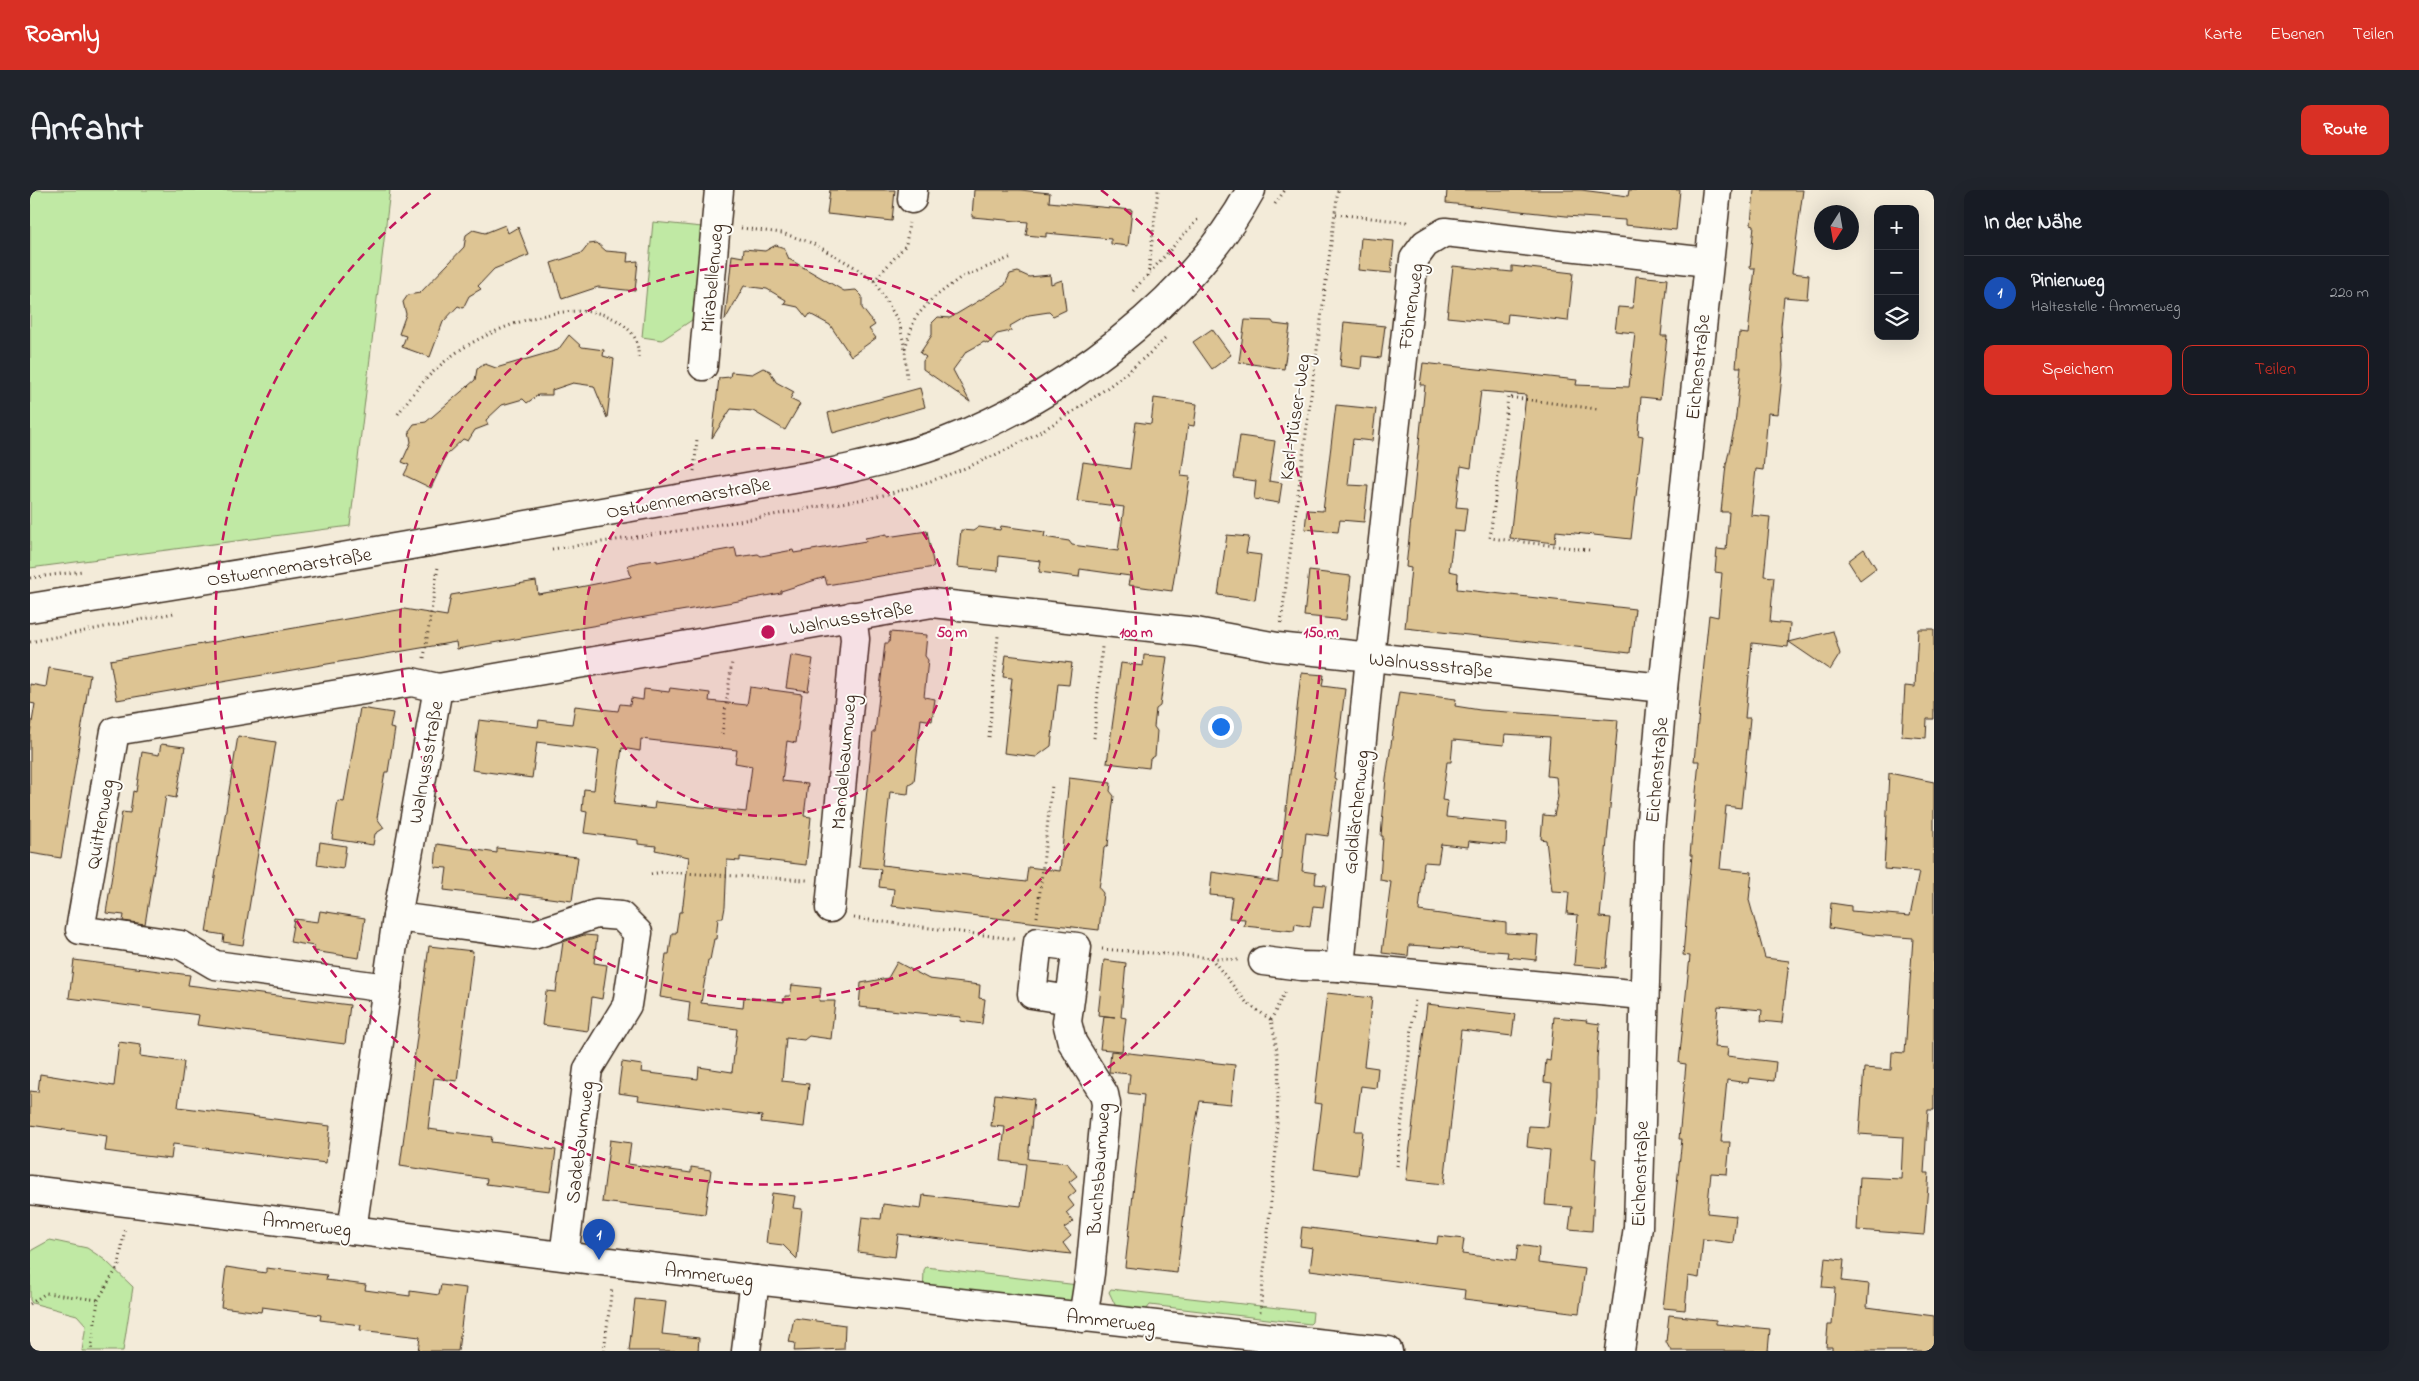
<!DOCTYPE html>
<html lang="de">
<head>
<meta charset="utf-8">
<style>
  :root { --surface:#171b24; --page:#20242c; --text:#f1f3f6; --muted:#9ea1a6; --line:#363941; --accent:#d93025 }
  body { margin:0; font-family:"Indie Flower",sans-serif; background:var(--page); color:var(--text) }
  .controls { position:absolute; right:15px; top:15px; display:grid; overflow:hidden; border-radius:10px; box-shadow:0 5px 20px #0002 }
  .controls button { width:45px; height:45px; display:grid; place-items:center; padding:0; border:0; border-bottom:1px solid var(--line); background:var(--surface); color:var(--text); font:25px sans-serif }
  .compass { position:absolute; left:1784px; top:15px; width:45px; height:45px; border-radius:50%; background:var(--surface); box-shadow:0 5px 20px #0002; rotate:191deg }
  .you { position:absolute; left:1190px; top:536px; width:18px; height:18px; margin:-12px; border:4px solid #fff; border-radius:50%; background:#1a73e8; box-shadow:0 0 0 8px #1a73e833 }
  .badge { display:grid; place-items:center; width:32px; height:32px; border-radius:50%; background:var(--accent); color:#fff; font-size:16px; font-weight:700 }
  .pin { position:absolute; translate:-50% -41px; filter:drop-shadow(0 1px 2px #0008) }
  .pin::after { content:''; position:absolute; top:26px; width:18px; height:15px; background:inherit; clip-path:polygon(0 0,100% 0,50% 100%) }
  .list { margin:0; padding:0; list-style:none }
  h2 { display:flex; justify-content:space-between; align-items:center; height:65px; margin:0; padding:0 20px; font-size:21px }
  h2 small { font-size:16px; font-weight:400; color:var(--muted) }
  .list li { display:grid; grid-template-columns:32px 1fr auto; gap:15px; align-items:center; box-sizing:border-box; height:75px; padding:0 20px; border-top:1px solid var(--line) }
  .list b { display:block; font-size:19px; white-space:nowrap }
  .list p { margin:0; font-size:16px; white-space:nowrap; color:var(--muted) }
  .list em { font-size:16px; font-style:normal; color:var(--muted) }
  .actions { display:flex; gap:10px; padding:15px 20px }
  .actions a { flex:1; padding:11px 0; border:1px solid var(--accent); border-radius:10px; text-align:center; font-size:18px; color:var(--accent) }
  .actions .main { background:var(--accent); color:#fff }
  .icon { flex:none; width:28px; height:28px; fill:none; stroke:currentColor; stroke-width:2; stroke-linecap:round; stroke-linejoin:round }
  .map { position:relative; flex:none; width:1904px; height:1161px; overflow:hidden; border-radius:10px }
  header { display:flex; align-items:center; gap:30px; box-sizing:border-box; height:70px; padding:0 25px; background:var(--accent); color:#fff }
  header strong { font-size:24px }
  nav { display:flex; gap:28px; margin-inline-start:auto; font-size:18px }
  .intro { display:flex; align-items:center; justify-content:space-between; box-sizing:border-box; height:120px; padding:0 30px }
  h1 { margin:0; font-size:35px }
  .button { padding:12px 22px; border-radius:10px; background:var(--accent); color:#fff; font-size:18px; font-weight:700 }
  main { display:flex; gap:30px; padding:0 30px }
  aside { flex:1; background:var(--surface); border-radius:10px; box-shadow:0 5px 20px #0002 }
  .map>svg:first-child { display:block }
</style>
</head>
<body>
<header>
<strong>Roamly</strong>
<nav><a>Karte</a><a>Ebenen</a><a>Teilen</a></nav>
</header>
<div class="intro"><h1>Anfahrt</h1><a class="button">Route</a></div>
<main>
<div class="map">
<svg width="1904" height="1161" viewBox="0 0 1904 1161">
  <rect width="100%" height="100%" fill="#f3ebd9"/>
  <filter id="ink" filterUnits="userSpaceOnUse"><feTurbulence type="fractalNoise" baseFrequency=".02" numOctaves="2"/><feDisplacementMap in="SourceGraphic" scale="10" xChannelSelector="R" yChannelSelector="G"/><feConvolveMatrix kernelMatrix="1 2 1 2 8 2 1 2 1" color-interpolation-filters="sRGB"/></filter>
  <g filter="url(#ink)">
    <!-- green -->
    <g fill="#c0e9a4" stroke="#7e8a61">
      <polygon points="0,0 360,0 320,336 0,378"/>
      <polygon points="623,32 672,37 662,130 632,150 612,147"/>
      <polygon points="20,1050 57,1058 75,1070 103,1097 93,1161 52,1161 56,1135 47,1125 2,1113 0,1110 0,1065 2,1060"/>
      <polygon points="896,1077 1048,1095 1039,1113 1016,1113 1012,1108 916,1097 893,1106 894,1080"/>
      <polygon points="1081,1099 1283,1122 1282,1132 1280,1134 1120,1115 1116,1120 1087,1119 1079,1102"/>
    </g>
    <!-- building -->
    <g fill="#ddc493" stroke="#3b2a1e" fill-rule="evenodd">
      <polygon points="800,0 865,0 862,31 797,24"/>
      <polygon points="944,0 990,0 1020,3 1019,12 1102,20 1098,56 1081,54 1081,49 1016,43 1016,47 996,45 998,32 942,27"/>
      <polygon points="1417,0 1551,0 1598,6 1599,0 1650,0 1646,40 1595,35 1595,30 1536,26 1416,13"/>
      <polygon points="1724,0 1773,0 1762,83 1779,85 1777,109 1754,107 1751,136 1753,176 1748,224 1738,223 1733,280 1726,279 1721,325 1740,327 1734,386 1744,387 1740,432 1760,434 1758,457 1722,453 1715,528 1720,528 1711,618 1696,616 1690,679 1722,682 1719,710 1735,768 1759,771 1752,833 1731,831 1732,820 1688,816 1684,857 1698,858 1697,866 1746,872 1744,891 1719,888 1718,893 1697,890 1691,952 1700,952 1697,984 1681,983 1677,1023 1706,1026 1703,1053 1673,1049 1669,1088 1658,1086 1655,1120 1633,1118 1652,949 1649,949 1656,874 1649,873 1660,766 1653,765 1662,665 1660,665 1669,571 1664,571 1679,425 1688,427 1692,383 1685,382 1687,359 1696,360 1699,322 1691,322 1696,275 1705,235 1711,177 1706,177 1709,143 1718,144 1725,78 1720,78 1724,35 1721,34"/>
      <polygon points="475,35 478,43 488,37 499,65 464,79 448,96 451,99 439,106 433,118 428,116 413,132 400,167 372,157 376,146 369,144 376,124 373,112 378,105 390,103 418,74 434,57 436,45 443,40 455,43"/>
      <polygon points="1331,48 1364,51 1361,83 1328,80"/>
      <polygon points="567,53 576,61 598,63 597,72 608,71 605,101 568,97 532,109 521,73 552,63 559,54"/>
      <polygon points="746,55 754,58 759,69 814,101 826,100 832,106 832,118 845,135 839,139 846,148 821,166 800,135 780,124 777,128 768,117 754,114 756,110 737,99 714,96 695,130 702,65 713,67 714,59 735,61"/>
      <polygon points="1423,76 1482,82 1482,76 1543,83 1538,131 1478,124 1477,133 1417,127"/>
      <polygon points="988,82 999,87 1020,85 1021,94 1032,90 1036,120 1023,126 1019,122 999,125 980,136 981,141 967,144 958,154 954,152 936,162 923,180 940,212 893,179 893,171 896,167 890,163 902,145 902,133 908,127 920,128 975,95 980,84"/>
      <polygon points="1606,86 1637,89 1631,146 1637,146 1630,209 1611,207 1608,245 1613,246 1601,349 1526,341 1525,353 1480,348 1496,205 1451,201 1441,278 1431,276 1426,317 1437,318 1434,342 1424,341 1419,381 1428,383 1427,399 1605,419 1600,463 1375,438 1381,378 1376,377 1395,195 1390,195 1393,173 1547,190 1546,195 1599,197 1605,143 1585,141 1588,117 1603,118"/>
      <polygon points="1215,130 1242,131 1244,134 1260,136 1254,179 1209,172"/>
      <polygon points="1314,132 1355,136 1351,168 1332,166 1331,179 1310,176"/>
      <polygon points="1182,139 1201,165 1182,179 1163,152"/>
      <polygon points="539,145 552,157 574,160 573,166 584,169 577,228 564,196 543,193 522,200 522,205 508,205 497,213 493,209 472,215 456,230 458,235 445,240 438,251 433,249 417,264 401,298 374,285 379,275 372,272 381,252 379,241 384,234 396,232 445,190 447,179 455,174 466,178 528,160"/>
      <polygon points="733,178 740,181 746,192 764,202 760,209 770,214 755,240 723,221 701,219 682,248 689,188 700,187 701,182 722,184"/>
      <polygon points="890,198 895,217 803,243 798,223"/>
      <polygon points="1124,208 1167,214 1164,236 1158,235 1151,286 1160,287 1142,401 1098,395 1100,386 1050,379 1049,387 1009,382 1011,371 969,366 968,381 927,377 931,340 943,341 949,337 970,340 971,336 1015,342 1014,347 1039,351 1042,355 1088,361 1094,317 1047,311 1053,272 1100,279 1106,232 1121,234"/>
      <polygon points="1306,215 1346,219 1342,251 1323,249 1318,295 1338,296 1334,332 1310,330 1308,342 1275,339 1277,320 1293,321"/>
      <polygon points="1210,246 1245,251 1239,291 1252,293 1249,313 1224,309 1226,291 1204,288"/>
      <polygon points="897,341 904,377 797,395 795,387 751,401 751,403 703,412 427,459 426,452 87,510 80,470 374,419 417,426 421,405 506,391 508,404 545,398 601,387 598,375 610,372 627,370 627,372 705,358 707,367 728,364 731,366 763,360 764,363 836,351 835,348 857,344 857,347"/>
      <polygon points="1197,345 1219,347 1216,363 1231,365 1225,410 1188,405"/>
      <polygon points="1834,359 1846,378 1830,390 1818,371"/>
      <polygon points="1279,381 1321,386 1316,430 1274,426"/>
      <polygon points="1888,439 1904,439 1904,529 1897,529 1896,548 1872,546 1875,496 1885,497"/>
      <polygon points="1803,441 1810,464 1800,480 1759,452"/>
      <polygon points="860,442 897,445 895,466 898,470 894,507 905,509 902,531 891,529 884,592 879,595 878,604 860,602 852,675 996,692 998,677 1030,681 1039,588 1081,593 1080,601 1084,606 1078,655 1074,658 1071,686 1069,698 1073,703 1069,740 862,716 864,699 849,697 851,679 829,677 843,542 845,542 855,453 859,453"/>
      <polygon points="761,465 783,469 778,501 756,498"/>
      <polygon points="976,465 1042,473 1039,495 1028,494 1021,556 1006,567 974,563 982,488 973,487"/>
      <polygon points="1114,465 1137,467 1130,516 1126,519 1124,537 1127,541 1125,566 1120,569 1119,578 1077,573 1091,473 1113,476"/>
      <polygon points="19,478 60,485 31,668 0,663 0,544 5,514 0,513 0,494 16,497"/>
      <polygon points="1271,483 1294,485 1292,496 1315,499 1304,588 1306,589 1298,646 1276,643 1272,681 1286,683 1285,694 1296,695 1293,717 1283,716 1280,737 1265,734 1264,741 1214,736 1215,729 1199,728 1202,707 1180,705 1182,682 1248,692"/>
      <path d="M720,497L772,504L766,553L757,551L752,591L778,594L774,626L781,627L776,675L710,667V671L697,670L695,717L693,728H688L686,749H684L680,770H678L671,813L713,818L714,807L754,812L755,806H760L762,795L791,798L789,811H805L801,849L779,846L774,850L756,848L752,891L779,894L774,937L731,932L732,926L608,910L609,906L588,903L592,872L612,875L611,882L668,889L669,877L702,882L707,839L658,832L660,812L630,807L636,764H639L642,743H646L649,722H652L659,667L625,660L626,656L608,654V650L554,643L557,622L552,621L554,599L564,600L569,560L507,552L502,588L442,580L449,530L508,537L509,530L542,534L545,516L588,521L590,514L600,515L601,508L613,510L614,499L639,502L640,498L680,503L679,511L717,515ZM611,549L707,560L705,573L722,576L716,622L625,612L624,619L584,614L592,558L610,561Z"/>
      <polygon points="1369,502 1426,509 1425,516 1450,520 1588,530 1570,727 1581,728 1576,778 1544,775 1548,725 1537,724 1539,702 1522,701 1516,650 1511,649 1513,625 1524,626 1528,607 1526,587 1517,586 1520,547 1475,544 1474,555 1423,550 1421,572 1417,572 1412,610 1418,611 1416,627 1477,633 1476,655 1439,651 1438,657 1411,654 1408,673 1394,672 1389,721 1476,733 1476,743 1508,745 1506,770 1477,767 1478,762 1379,755 1378,766 1352,763 1361,692 1350,690 1353,646 1351,646 1356,588"/>
      <polygon points="330,518 363,523 360,538 365,539 358,582 355,582 347,628 354,638 345,644 343,655 302,649 308,611 314,612"/>
      <polygon points="208,546 246,552 213,755 193,752 194,745 176,742"/>
      <polygon points="131,554 155,557 146,608 136,606 115,734 93,731 94,725 76,723 92,622 100,623 103,601 106,602 112,562 129,565"/>
      <polygon points="1859,583 1904,592 1904,920 1898,920 1894,983 1899,983 1894,1045 1827,1040 1830,987 1871,989 1873,947 1829,944 1834,878 1861,880 1862,862 1875,863 1883,748 1842,745 1799,738 1801,713 1821,716 1821,721 1880,726 1889,682 1854,679"/>
      <polygon points="290,652 316,656 313,679 287,675"/>
      <polygon points="407,654 467,663 467,658 548,667 542,711 489,704 489,709 414,700 417,678 405,677"/>
      <polygon points="290,721 335,728 329,768 283,761 284,756 260,752 264,729 288,732"/>
      <polygon points="554,745 567,746 564,773 577,775 572,809 562,807 558,841 512,835 516,801 526,802 533,752"/>
      <polygon points="399,756 443,761 427,891 404,888 398,939 462,947 461,952 526,960 520,1002 456,994 457,989 370,976"/>
      <polygon points="44,770 160,785 158,795 320,815 315,854 167,835 169,825 39,808"/>
      <polygon points="1074,770 1096,773 1091,827 1096,828 1092,861 1070,859 1074,826 1085,827 1068,825"/>
      <polygon points="867,772 899,789 950,795 949,808 955,809 952,834 930,831 931,827 829,817 831,793 858,788"/>
      <polygon points="1297,803 1342,808 1334,876 1348,878 1346,898 1331,896 1325,941 1333,941 1328,985 1284,979 1292,914 1284,913"/>
      <polygon points="1397,814 1485,824 1482,846 1431,840 1414,994 1376,990"/>
      <polygon points="1524,827 1557,830 1556,832 1570,834 1567,868 1567,908 1562,968 1566,969 1562,1041 1539,1039 1542,1017 1515,1015 1520,960 1497,957 1499,936 1518,937 1522,893 1514,892 1516,870 1520,871"/>
      <polygon points="89,852 111,855 110,866 154,872 148,917 300,936 296,973 143,954 141,969 97,964 75,961 77,946 0,935 0,901 8,902 10,884 84,896"/>
      <polygon points="1081,861 1205,875 1201,914 1170,911 1163,946 1147,1083 1095,1077 1114,905 1098,903 1100,884 1079,882"/>
      <polygon points="965,904 1004,909 998,969 1037,973 1047,986 1039,992 1046,1001 1038,1008 1044,1016 1036,1023 1043,1032 1034,1038 1041,1046 1033,1053 1041,1064 868,1044 865,1067 828,1062 832,1027 851,1029 853,1014 891,1019 893,1005 991,1016 996,974 971,971 975,937 961,936"/>
      <polygon points="580,950 601,953 598,974 661,983 661,977 681,980 675,1024 572,1012"/>
      <polygon points="742,1003 765,1006 763,1018 772,1019 767,1069 753,1055 736,1053"/>
      <polygon points="1272,1037 1407,1054 1408,1046 1434,1049 1432,1064 1486,1071 1488,1055 1509,1058 1508,1073 1555,1079 1549,1123 1434,1109 1435,1100 1280,1080 1283,1058 1270,1056"/>
      <polygon points="1795,1068 1814,1070 1812,1091 1839,1094 1837,1117 1904,1126 1904,1161 1802,1161 1802,1157 1796,1157 1798,1135 1802,1135 1805,1098 1792,1097"/>
      <polygon points="196,1077 236,1083 236,1078 297,1085 296,1090 336,1095 335,1100 380,1106 380,1101 409,1105 411,1095 436,1098 428,1161 388,1161 390,1147 330,1140 331,1135 290,1130 291,1125 232,1117 231,1122 191,1117"/>
      <polygon points="605,1109 636,1112 632,1144 669,1148 668,1161 599,1161"/>
      <polygon points="1639,1125 1686,1130 1686,1134 1740,1139 1738,1161 1641,1161 1636,1152"/>
      <polygon points="764,1128 815,1135 814,1159 764,1161 765,1153 759,1152"/>
    </g>
    <g fill="none" stroke-linecap="round" stroke-linejoin="round">
      <!-- minor casing -->
      <g stroke="#3b2a1e" stroke-width="31">
        <g id="minor">
          <polyline points="882,9 883,0"/>
          <polyline points="673,176 689,0"/>
          <path d="M0,418L277,373L804,282C841,273 881,265 917,251C1034,205 1161,111 1221,0"/>
          <polyline points="800,718 825,449 822,426"/>
          <polyline points="367,727 503,745 566,724 591,726 608,743 597,815 558,879 534,1066"/>
          <polyline points="1233,771 1271,776 1310,777"/>
          <polyline points="357,798 185,775 151,755 50,740 85,541 382,492 408,498"/>
          <polyline points="1613,805 1310,777 1340,467 1384,69 1395,54 1415,42 1678,72"/>
          <polyline points="1040,810 1002,804 1008,752 1047,757 1037,832 1042,852 1074,904 1076,914 1060,1083 1053,1128"/>
          <polyline points="0,1000 725,1090 1358,1161"/>
          <polyline points="322,1040 367,727 408,498 902,413 1166,442 1247,457 1633,498"/>
          <polyline points="716,1161 725,1090"/>
          <polyline points="1590,1161 1608,1037 1619,653 1633,498 1687,0"/>
        </g>
      </g>
      <!-- path -->
      <g stroke="#3b2a1e" stroke-width="3" stroke-dasharray="1 4" stroke-linecap="butt">
        <polyline points="1245,14 1255,0"/>
        <polyline points="1306,24 1376,32 1379,35"/>
        <polyline points="711,38 752,43 782,53 823,76 844,91 869,132 875,159 877,190"/>
        <polyline points="1118,86 1128,0"/>
        <polyline points="844,91 876,55 879,33"/>
        <polyline points="1103,101 1169,28"/>
        <polyline points="875,158 885,128 902,109 930,88 982,67"/>
        <path d="M368,224C387,197 408,173 438,155C476,133 554,104 592,134C606,144 609,154 608,170"/>
        <polyline points="664,281 667,249"/>
        <path d="M522,359C608,347 694,335 780,318C808,313 838,310 865,302C966,274 1059,221 1135,149"/>
        <polyline points="1559,360 1460,348 1478,207 1567,219"/>
        <polyline points="0,388 53,381"/>
        <polyline points="1251,433 1308,0"/>
        <polyline points="0,452 144,423"/>
        <polyline points="394,468 408,377"/>
        <polyline points="692,544 702,472"/>
        <polyline points="959,547 968,446"/>
        <polyline points="1064,548 1072,457"/>
        <polyline points="621,684 633,682 777,690"/>
        <polyline points="1007,727 1022,595"/>
        <polyline points="824,728 984,749"/>
        <polyline points="1072,759 1208,770"/>
        <polyline points="1181,768 1216,812 1241,830 1245,848 1249,877 1246,960 1230,1122"/>
        <polyline points="1241,830 1256,799"/>
        <polyline points="1367,976 1385,809"/>
        <polyline points="68,1110 89,1075 95,1037"/>
        <polyline points="0,1114 16,1103 68,1110 61,1161"/>
        <polyline points="574,1161 582,1097"/>
      </g>
      <!-- minor -->
      <use href="#minor" stroke="#fdfcf7" stroke-width="28"/>
    </g>
  </g>
  <!-- distance rings -->
  <circle cx="738" cy="442" r="184" fill="#c2185b" fill-opacity=".12"/>
  <g fill="none" stroke="#c2185b" stroke-width="2.5" stroke-dasharray="9 6">
    <circle cx="738" cy="442" r="184"/>
    <circle cx="738" cy="442" r="368"/>
    <path d="M1071 0A553 553 0 1 1 405 0"/>
  </g>
  <g text-anchor="middle" stroke-width="4" stroke-linejoin="round" paint-order="stroke">
    <!-- street labels -->
    <g font-size="20" fill="#3b2a1e" stroke="#fdfcf7">
      <text transform="translate(681 88) rotate(-85)" y="7">Mirabellenweg</text>
      <text transform="translate(1380 116) rotate(-82)" y="7">Föhrenweg</text>
      <text transform="translate(1667 177) rotate(-84)" y="7">Eichenstraße</text>
      <text transform="translate(1264 227) rotate(-82)" y="7">Karl-Müser-Weg</text>
      <text transform="translate(658 307) rotate(-10)" y="7">Ostwennemarstraße</text>
      <text transform="translate(259 376) rotate(-9)" y="7">Ostwennemarstraße</text>
      <text transform="translate(821 427) rotate(-10)" y="7">Walnussstraße</text>
      <text transform="translate(1401 474) rotate(6)" y="7">Walnussstraße</text>
      <text transform="translate(395 572) rotate(-80)" y="7">Walnussstraße</text>
      <text transform="translate(813 572) rotate(-85)" y="7">Mandelbaumweg</text>
      <text transform="translate(1626 580) rotate(-85)" y="7">Eichenstraße</text>
      <text transform="translate(1325 622) rotate(-84)" y="7">Goldlärchenweg</text>
      <text transform="translate(69 634) rotate(-80)" y="7">Quittenweg</text>
      <text transform="translate(549 952) rotate(-83)" y="7">Sadebaumweg</text>
      <text transform="translate(1068 979) rotate(-86)" y="7">Buchsbaumweg</text>
      <text transform="translate(1609 984) rotate(-88)" y="7">Eichenstraße</text>
      <text transform="translate(277 1034) rotate(7)" y="7">Ammerweg</text>
      <text transform="translate(679 1084) rotate(7)" y="7">Ammerweg</text>
      <text transform="translate(1081 1130) rotate(6)" y="7">Ammerweg</text>
    </g>
  </g>
  <circle cx="738" cy="442" r="8" fill="#c2185b" stroke="#fdfcf7" stroke-width="2.5"/>
  <g font-size="15" text-anchor="middle" font-weight="bold" fill="#c2185b" stroke="#fdfcf7" stroke-width="4" stroke-linejoin="round" paint-order="stroke">
    <text x="922" y="447">50 m</text>
    <text x="1106" y="447">100 m</text>
    <text x="1291" y="447">150 m</text>
  </g>
</svg>
<div class="controls">
<button>+</button>
<button>−</button>
<button><svg class="icon" aria-label="layers" viewBox="0 0 24 24"><path d="M12 4l9 5-9 5-9-5zM3 14l9 5 9-5"/></svg></button>
</div>
<svg class="compass" viewBox="-18 -18 36 36"><path d="M0-13l5 13h-10z" fill="#e53935"/><path d="M0 13l5-13h-10z" fill="#9ea1a6"/></svg>
<div class="you"></div>
<div class="pin badge" style="left:569px;top:1070px;background:#1a4fb4">1</div>
</div>
<aside>
<h2>In der Nähe<small></small></h2>
<ul class="list">
<li><span class="badge" style="background:#1a4fb4">1</span><div><b>Pinienweg</b><p>Haltestelle · Ammerweg</p></div><em>220 m</em></li>
</ul>
<div class="actions"><a class="main">Speichern</a><a>Teilen</a></div>
</aside>
</main>
</body>
</html>
